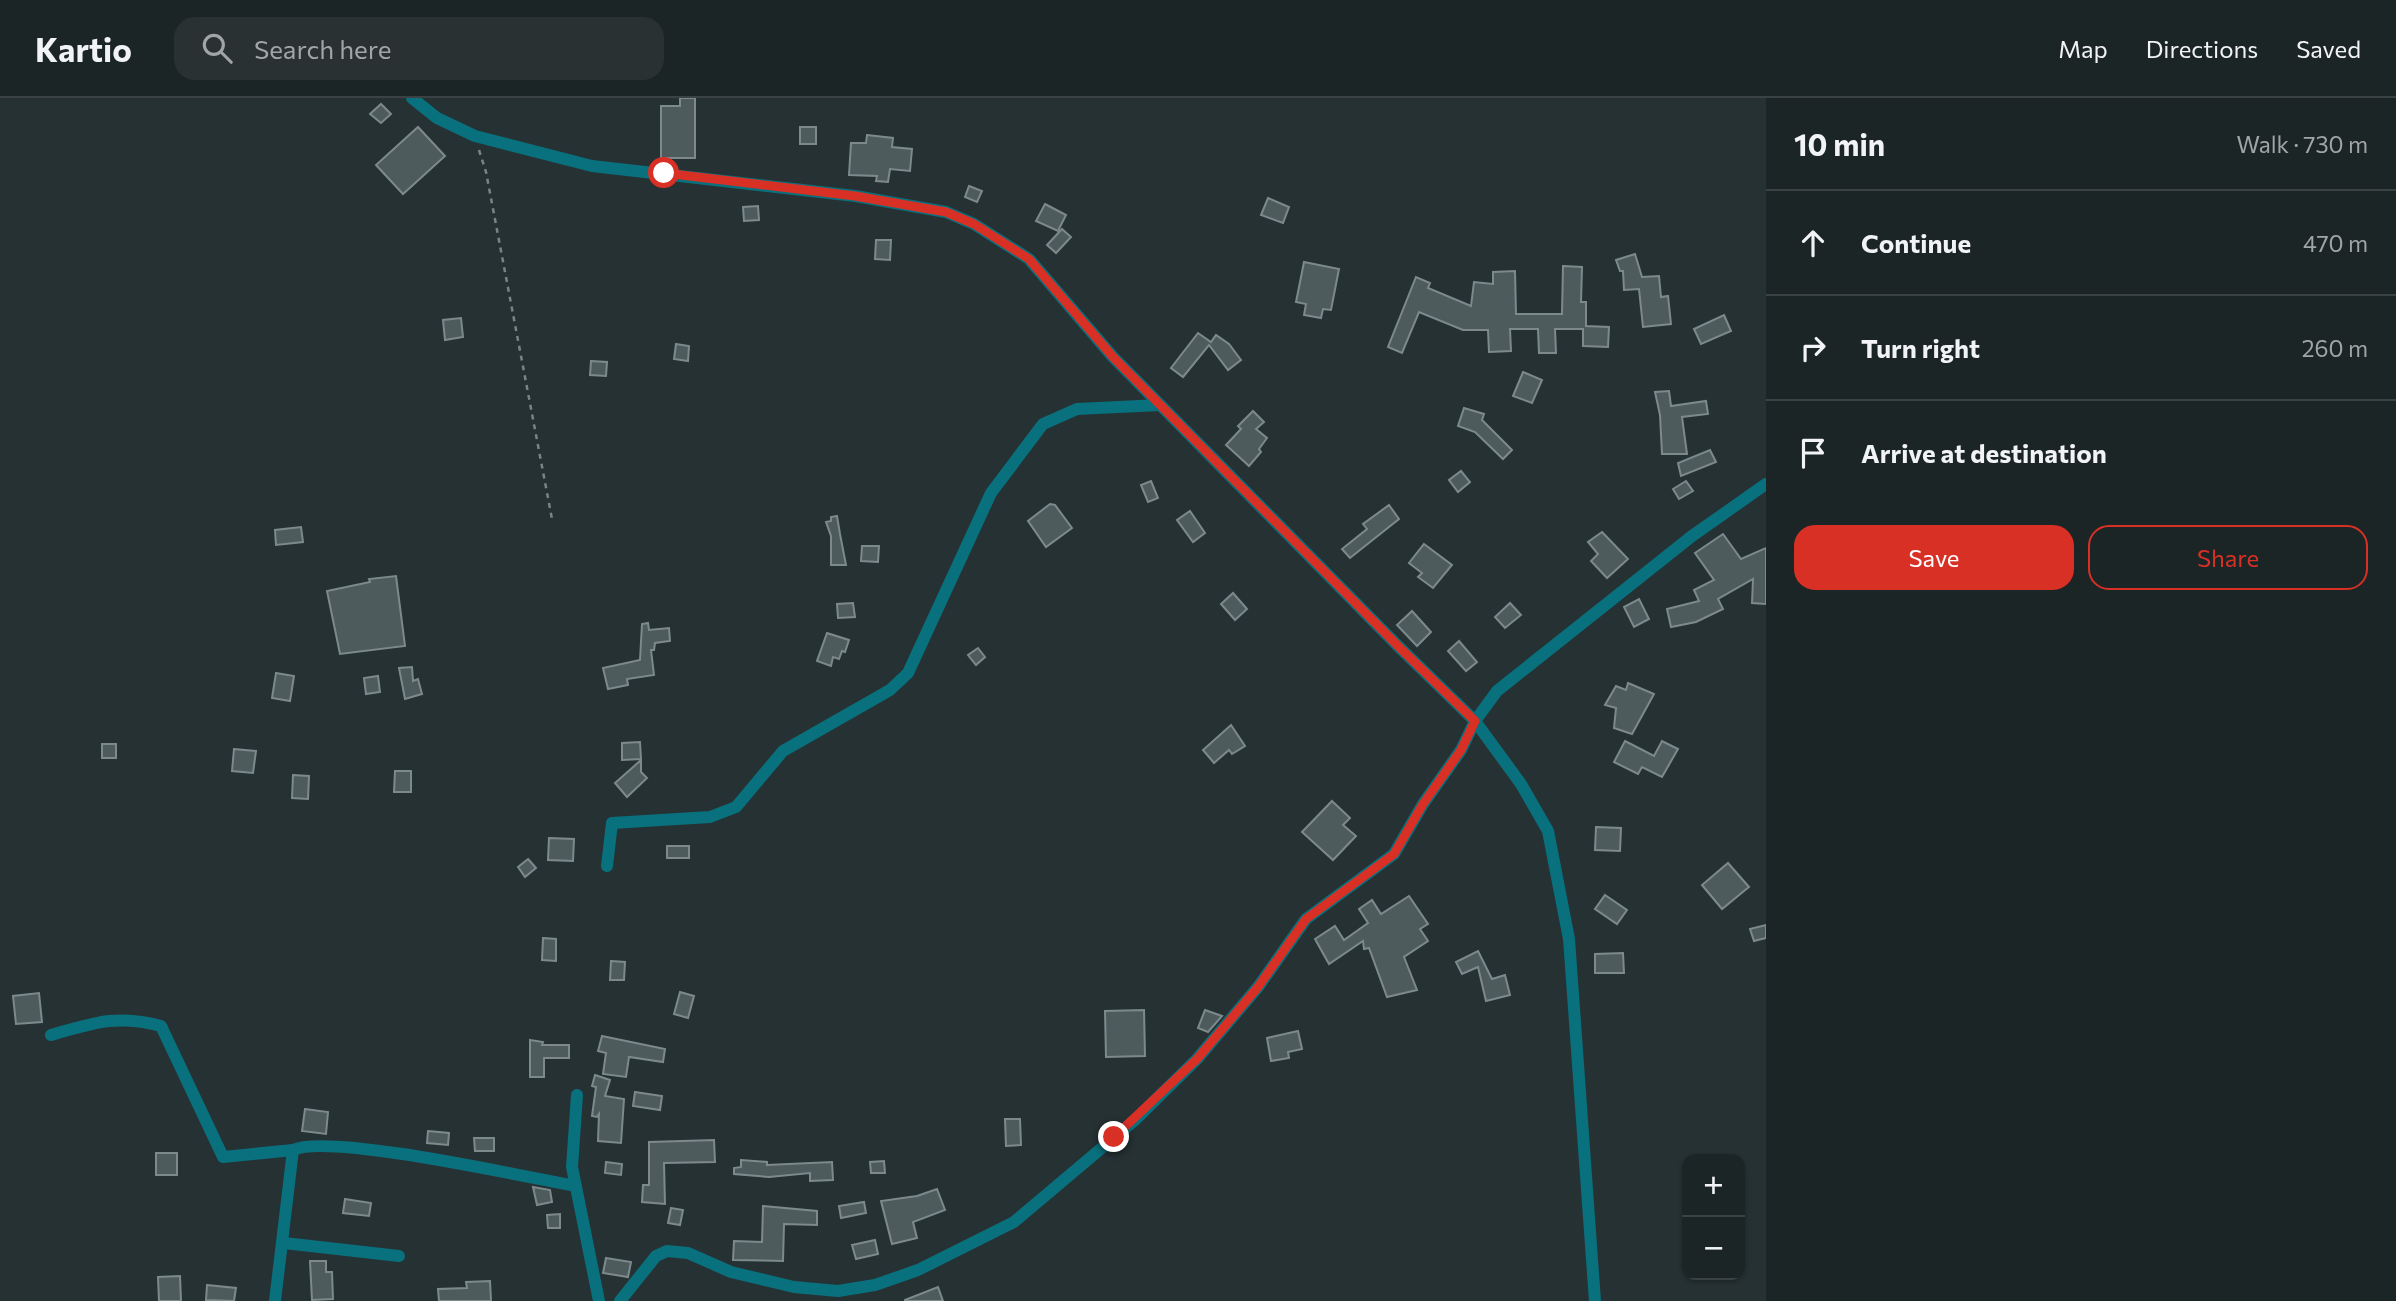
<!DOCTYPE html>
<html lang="en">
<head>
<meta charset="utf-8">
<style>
  :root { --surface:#1c2526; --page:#293132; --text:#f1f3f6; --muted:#a0a5a7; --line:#3a4243; --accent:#d93025 }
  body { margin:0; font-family:Commissioner,sans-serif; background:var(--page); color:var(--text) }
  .controls { position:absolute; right:21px; bottom:21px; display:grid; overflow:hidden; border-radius:14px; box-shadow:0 2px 5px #0004 }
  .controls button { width:63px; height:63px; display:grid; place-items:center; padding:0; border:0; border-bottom:2px solid var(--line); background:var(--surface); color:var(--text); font:35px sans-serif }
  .stop { position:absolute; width:21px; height:21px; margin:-16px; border:5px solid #d93025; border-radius:50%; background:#fff }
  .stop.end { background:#d93025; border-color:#fff; box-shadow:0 2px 7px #0008 }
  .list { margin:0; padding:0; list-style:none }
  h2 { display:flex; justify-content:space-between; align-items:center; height:91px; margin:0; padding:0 28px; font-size:30px }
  h2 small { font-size:23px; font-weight:400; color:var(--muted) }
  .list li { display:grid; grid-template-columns:46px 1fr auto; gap:21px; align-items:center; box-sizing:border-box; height:105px; padding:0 28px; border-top:2px solid var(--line) }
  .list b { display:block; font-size:26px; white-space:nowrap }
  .list em { font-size:23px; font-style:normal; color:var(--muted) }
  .actions { display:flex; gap:14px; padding:21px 28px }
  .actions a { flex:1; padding:16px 0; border:2px solid var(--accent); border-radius:21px; text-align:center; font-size:24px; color:var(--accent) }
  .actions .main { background:var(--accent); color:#fff }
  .icon { flex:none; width:38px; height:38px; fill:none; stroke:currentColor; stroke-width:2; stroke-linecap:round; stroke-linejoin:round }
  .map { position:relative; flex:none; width:1766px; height:1203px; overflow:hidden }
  header { display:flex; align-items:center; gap:42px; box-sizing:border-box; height:98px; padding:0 35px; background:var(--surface); border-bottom:2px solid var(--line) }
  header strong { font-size:33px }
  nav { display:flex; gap:38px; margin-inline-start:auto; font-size:24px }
  .search { width:490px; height:63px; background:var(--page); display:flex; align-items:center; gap:18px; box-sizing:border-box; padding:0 24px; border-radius:21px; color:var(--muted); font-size:26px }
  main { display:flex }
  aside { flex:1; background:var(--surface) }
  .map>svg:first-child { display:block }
</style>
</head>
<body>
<header>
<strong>Kartio</strong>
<div class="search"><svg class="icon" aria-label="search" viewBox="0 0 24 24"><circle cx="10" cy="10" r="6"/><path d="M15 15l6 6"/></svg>Search here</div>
<nav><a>Map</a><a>Directions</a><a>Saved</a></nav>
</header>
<main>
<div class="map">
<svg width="1766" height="1203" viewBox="0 0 1766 1203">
  <rect width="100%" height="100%" fill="#263133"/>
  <!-- building -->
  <g fill="#4e5b5d" stroke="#7c8a8c" stroke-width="2">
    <polygon points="680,0 695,0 695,60 661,60 661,8 680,8"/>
    <polygon points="381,6 391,16 381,25 370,16"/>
    <polygon points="418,29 445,58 403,96 376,67"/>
    <rect x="800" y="29" width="16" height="17"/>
    <polygon points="867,37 893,40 892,49 912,51 910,73 890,71 888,84 876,83 877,78 849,77 851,45 866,45"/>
    <polygon points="969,88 982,93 977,104 965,99"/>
    <polygon points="1268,100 1289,109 1283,125 1261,117"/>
    <polygon points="1045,106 1066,117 1058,133 1036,123"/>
    <polygon points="758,108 759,122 744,123 743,109"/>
    <polygon points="1062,131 1071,139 1056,155 1047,147"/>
    <polygon points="876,142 891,142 890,162 875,161"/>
    <polygon points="1635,156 1642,179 1659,178 1661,199 1668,198 1671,226 1643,229 1639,191 1624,192 1623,173 1620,173 1616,162"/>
    <polygon points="1304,164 1339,171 1331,212 1323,211 1321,220 1304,217 1306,206 1296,204"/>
    <polygon points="1563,168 1582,169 1581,204 1586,204 1586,228 1609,229 1608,249 1583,248 1583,231 1555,231 1556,255 1539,255 1538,231 1510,231 1511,253 1489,254 1488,232 1463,232 1419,214 1402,255 1388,249 1416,179 1430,185 1428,190 1471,208 1474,184 1493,186 1493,174 1515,173 1516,216 1562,216"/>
    <polygon points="1724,217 1731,233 1701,246 1694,231"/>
    <polygon points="461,220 463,239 445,242 443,222"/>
    <polygon points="1198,235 1211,244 1216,237 1229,246 1241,262 1228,272 1209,247 1183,279 1171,270"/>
    <polygon points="676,246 689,248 688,263 674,261"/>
    <polygon points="591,263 607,264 606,278 590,277"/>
    <polygon points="1523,274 1542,282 1532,305 1513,298"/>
    <polygon points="1669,293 1671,308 1706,303 1708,316 1682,319 1687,356 1662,356 1660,317 1655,294"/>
    <polygon points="1464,310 1484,316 1482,322 1512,352 1503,361 1475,334 1458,328"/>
    <polygon points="1253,313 1264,324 1256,331 1267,340 1259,351 1261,354 1249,368 1226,347 1241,331 1238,328"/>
    <polygon points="1710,352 1716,364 1681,378 1678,365"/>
    <polygon points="1461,373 1470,384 1458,394 1449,382"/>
    <polygon points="1151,383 1158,400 1148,404 1141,387"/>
    <polygon points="1686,383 1693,393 1679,401 1673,391"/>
    <polygon points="1050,406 1055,407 1072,430 1046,449 1028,423"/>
    <polygon points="1389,407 1399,421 1350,460 1342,451 1367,431 1363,426"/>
    <polygon points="1190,413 1205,435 1193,444 1177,422"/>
    <polygon points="837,418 840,436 846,467 831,467 831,438 826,424 831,423 831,419"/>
    <polygon points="301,429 303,444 276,447 275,432"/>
    <polygon points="1602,434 1628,461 1607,480 1591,463 1598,456 1588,444"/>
    <polygon points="1723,436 1741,461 1766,450 1766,506 1752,505 1753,481 1718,501 1723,511 1696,524 1671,529 1667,511 1699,503 1694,492 1714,482 1695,455"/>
    <polygon points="1424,446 1452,467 1433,490 1418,479 1422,475 1409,465"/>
    <polygon points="862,448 879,448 878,464 861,463"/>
    <polygon points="396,478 405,548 340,556 327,493 370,484 369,481"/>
    <polygon points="1233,495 1247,511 1235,522 1221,506"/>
    <polygon points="1639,501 1649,521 1634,529 1624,509"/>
    <polygon points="853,505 855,519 838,520 837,506"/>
    <polygon points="1510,505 1521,517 1505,530 1495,519"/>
    <polygon points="1412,513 1431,534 1417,548 1397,527"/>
    <polygon points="648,525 649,532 669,530 670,543 655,545 654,552 651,552 654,577 627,581 628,587 608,591 603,570 640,562 642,526"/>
    <polygon points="827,535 849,542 845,554 842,553 839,561 833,559 831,568 817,563"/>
    <polygon points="1459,543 1477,564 1466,573 1448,553"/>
    <polygon points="978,550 985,559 976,567 968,557"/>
    <polygon points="412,569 413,583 418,581 422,596 405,601 399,570"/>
    <polygon points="276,575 294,578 290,603 272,600"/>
    <polygon points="378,578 380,594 366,596 364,580"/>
    <polygon points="1628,585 1654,596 1632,636 1614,630 1616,610 1605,607 1616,588 1626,592"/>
    <polygon points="1231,627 1245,648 1232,656 1229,652 1214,665 1203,652"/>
    <polygon points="1625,643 1654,658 1662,643 1678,651 1662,679 1642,669 1638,676 1614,664"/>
    <polygon points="640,644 641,661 622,662 622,645"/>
    <rect x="102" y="646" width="14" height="14"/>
    <polygon points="234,651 256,653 253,675 232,673"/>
    <polygon points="641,662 641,674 647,680 627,699 615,685"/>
    <polygon points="395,673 411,673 411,694 394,694"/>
    <polygon points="293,677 309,678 308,701 292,700"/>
    <polygon points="1332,703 1350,720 1343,727 1356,738 1333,762 1302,734"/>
    <polygon points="1596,729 1621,730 1620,753 1595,752"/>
    <polygon points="549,740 574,741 573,763 548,762"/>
    <rect x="667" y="748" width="22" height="12"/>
    <polygon points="528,761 536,770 525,779 518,769"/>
    <polygon points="1728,765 1749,789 1722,811 1702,787"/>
    <polygon points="1605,797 1627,812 1617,826 1595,811"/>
    <polygon points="1409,798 1428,826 1420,831 1428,843 1404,859 1417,892 1387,899 1369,850 1364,851 1363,843 1329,866 1315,841 1335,828 1344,842 1368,825 1359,811 1372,802 1381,816"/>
    <polygon points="1766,827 1766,840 1754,843 1750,831"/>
    <polygon points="543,840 556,841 556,863 542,862"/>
    <polygon points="1478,853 1492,881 1505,877 1510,897 1486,903 1478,869 1462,876 1456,864"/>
    <polygon points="1623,855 1624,875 1595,875 1595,856"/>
    <polygon points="611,863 625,864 624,882 610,882"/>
    <polygon points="680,894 694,898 688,920 674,916"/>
    <polygon points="39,895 42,924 16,926 13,898"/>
    <polygon points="1144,912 1145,958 1106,959 1105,913"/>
    <polygon points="1205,912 1222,918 1208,934 1198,930"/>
    <polygon points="1298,933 1302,951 1288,954 1289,960 1271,963 1267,940"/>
    <polygon points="602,938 665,951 663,964 629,959 626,979 603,976 606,955 598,953"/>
    <polygon points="530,942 543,944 542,947 569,947 569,960 544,960 544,979 530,979"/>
    <polygon points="595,977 610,982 605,998 624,1001 621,1045 598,1043 599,1016 597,1019 592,1018 596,989 592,988"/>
    <polygon points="635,994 662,998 660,1012 633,1008"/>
    <polygon points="305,1011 328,1014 326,1036 302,1033"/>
    <polygon points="1005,1021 1020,1021 1021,1047 1006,1048"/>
    <polygon points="428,1033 449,1035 448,1047 427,1045"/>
    <polygon points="474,1040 494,1040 494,1053 475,1053"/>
    <polygon points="714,1042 715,1064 664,1065 665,1106 642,1104 643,1087 649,1087 649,1044"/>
    <rect x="156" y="1055" width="21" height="22"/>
    <polygon points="741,1062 767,1064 767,1067 832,1064 833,1082 810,1083 810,1075 769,1079 734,1076 734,1070 741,1069"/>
    <polygon points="884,1063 885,1075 871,1075 870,1064"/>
    <polygon points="606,1064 622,1066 621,1077 605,1075"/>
    <polygon points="533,1089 550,1092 552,1104 537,1107"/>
    <polygon points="937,1091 945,1112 913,1124 917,1140 892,1146 881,1103 917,1098"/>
    <polygon points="345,1101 371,1105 369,1118 343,1115"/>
    <polygon points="864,1104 866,1115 841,1120 839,1108"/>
    <polygon points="763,1108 817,1113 817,1127 784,1126 783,1163 733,1162 734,1143 762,1144"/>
    <polygon points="671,1110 683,1112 680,1127 668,1125"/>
    <polygon points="560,1116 560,1130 548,1130 547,1117"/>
    <polygon points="875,1142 878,1156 856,1161 852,1147"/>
    <polygon points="606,1160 631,1164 628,1179 603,1175"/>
    <polygon points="310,1163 326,1163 326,1174 332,1174 333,1201 312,1202"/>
    <polygon points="180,1178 181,1203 159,1203 158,1179"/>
    <polygon points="490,1183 491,1203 439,1203 438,1191 467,1190 466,1184"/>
    <polygon points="207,1187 236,1190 234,1203 206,1202"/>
    <polygon points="938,1189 943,1203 905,1203 905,1202"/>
  </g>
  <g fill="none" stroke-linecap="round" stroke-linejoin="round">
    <!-- path -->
    <polyline stroke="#7a8385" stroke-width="2.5" stroke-dasharray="5 5" stroke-linecap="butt" points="479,52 486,74 552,421"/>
    <!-- street -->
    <g stroke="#09707d" stroke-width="12">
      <polyline points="412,0 437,20 475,38 592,68 855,98 946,114 974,126 1029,161 1113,259 1398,548 1475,623 1461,652 1423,706 1394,756 1306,821 1258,889 1197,961 1135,1022 1014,1124 918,1172 875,1187 838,1193 794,1189 731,1174 688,1155 667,1153 656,1158 620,1203"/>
      <polyline points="607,768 612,725 710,719 736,709 783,653 890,592 908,575 991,395 1043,326 1077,311 1160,307"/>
      <path d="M51,937C93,925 118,916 161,928L223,1059L293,1052C329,1035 525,1079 575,1088"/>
      <polyline points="577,997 572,1069 599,1203"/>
      <polyline points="284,1145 399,1158"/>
      <polyline points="275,1203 293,1052"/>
      <polyline points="1595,1203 1569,841 1548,733 1521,686 1475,623 1497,593 1692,438 1766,386"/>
    </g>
  </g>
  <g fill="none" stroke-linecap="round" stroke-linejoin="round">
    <!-- route -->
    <polyline stroke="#d93025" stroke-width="9" points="664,75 855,98 946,114 974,126 1029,161 1113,259 1398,548 1475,623 1461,652 1423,706 1394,756 1306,821 1258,889 1197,961 1114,1039"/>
  </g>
</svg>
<div class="controls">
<button>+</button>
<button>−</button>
</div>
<div class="stop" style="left:664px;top:75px"></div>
<div class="stop end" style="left:1114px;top:1039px"></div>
</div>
<aside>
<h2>10 min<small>Walk · 730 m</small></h2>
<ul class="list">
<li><svg class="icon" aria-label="ahead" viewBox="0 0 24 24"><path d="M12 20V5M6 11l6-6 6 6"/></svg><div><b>Continue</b></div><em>470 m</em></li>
<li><svg class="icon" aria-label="right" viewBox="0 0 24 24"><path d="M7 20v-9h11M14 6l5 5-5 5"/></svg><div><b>Turn right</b></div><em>260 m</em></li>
<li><svg class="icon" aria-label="arrive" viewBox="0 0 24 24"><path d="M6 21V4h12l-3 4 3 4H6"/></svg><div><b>Arrive at destination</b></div></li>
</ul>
<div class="actions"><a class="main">Save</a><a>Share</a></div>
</aside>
</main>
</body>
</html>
